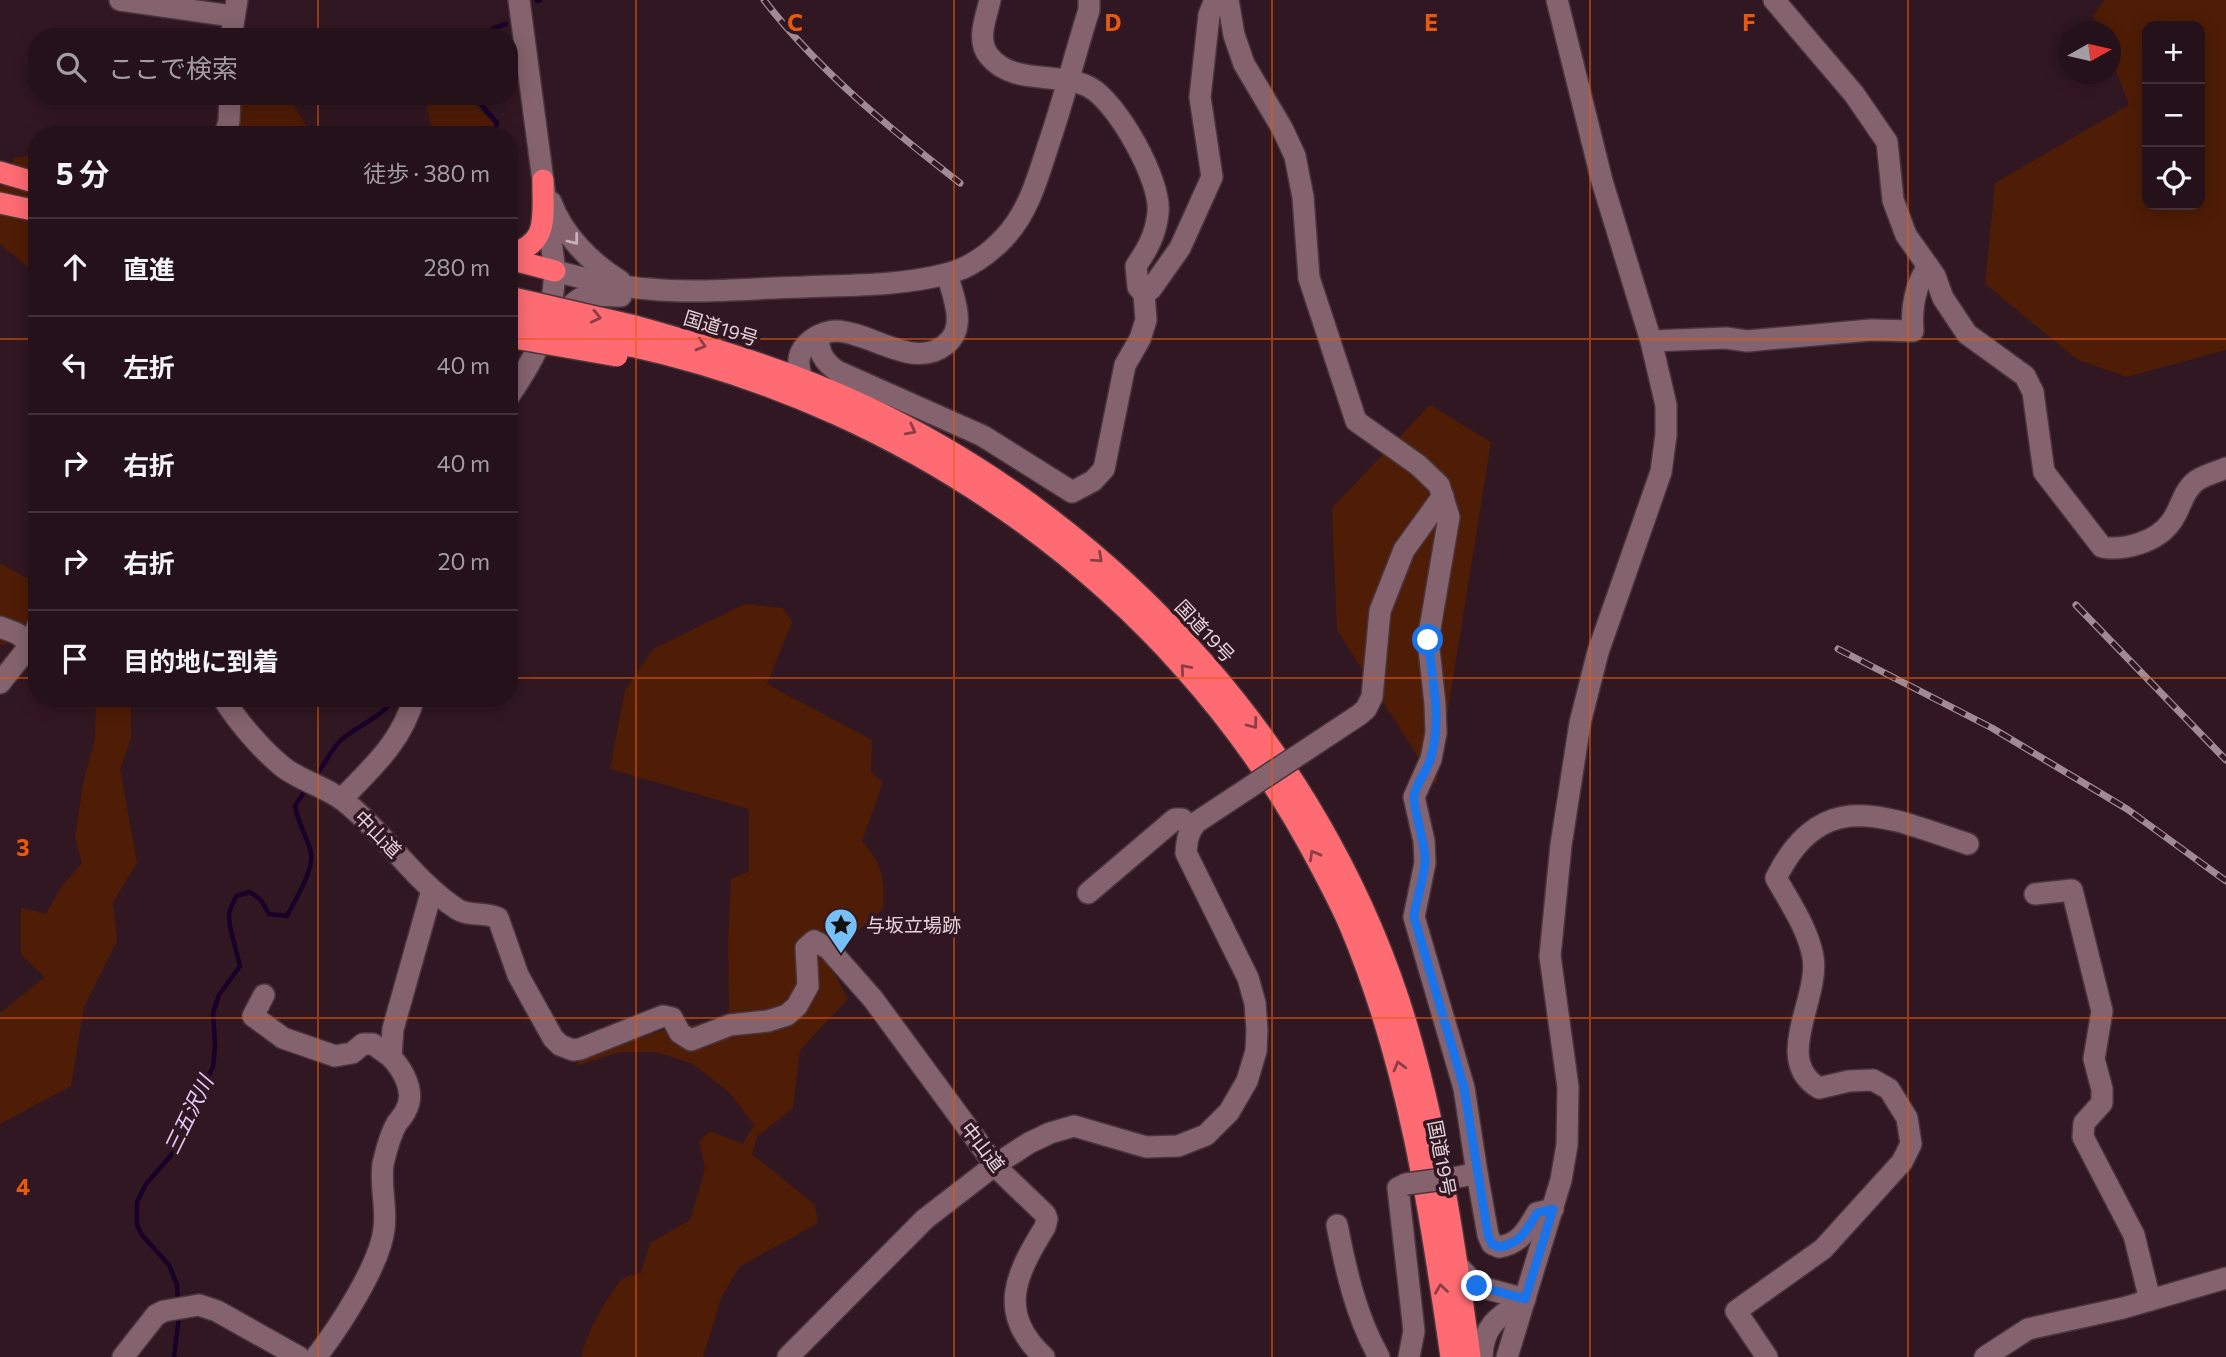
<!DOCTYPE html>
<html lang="ja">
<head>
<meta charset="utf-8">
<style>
  :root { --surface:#251119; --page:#311f26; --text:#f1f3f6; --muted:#a39da2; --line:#423138 }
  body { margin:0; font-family:Commissioner,"Noto Sans JP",sans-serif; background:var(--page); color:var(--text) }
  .controls { position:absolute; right:21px; top:21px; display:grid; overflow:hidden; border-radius:14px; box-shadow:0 4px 18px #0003 }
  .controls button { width:63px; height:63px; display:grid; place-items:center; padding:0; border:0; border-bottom:2px solid var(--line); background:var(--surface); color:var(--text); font:35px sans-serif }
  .compass { position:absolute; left:2058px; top:21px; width:63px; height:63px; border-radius:50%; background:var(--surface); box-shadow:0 4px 18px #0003; rotate:82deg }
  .stop { position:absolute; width:21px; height:21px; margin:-16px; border:5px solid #1a73e8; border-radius:50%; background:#fff }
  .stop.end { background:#1a73e8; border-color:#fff; box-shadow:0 2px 7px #0008 }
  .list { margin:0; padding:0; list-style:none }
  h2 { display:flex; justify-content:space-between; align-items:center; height:91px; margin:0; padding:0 28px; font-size:30px }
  h2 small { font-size:23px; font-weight:400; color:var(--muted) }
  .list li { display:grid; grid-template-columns:46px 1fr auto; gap:21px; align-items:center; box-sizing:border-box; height:98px; padding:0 28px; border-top:2px solid var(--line) }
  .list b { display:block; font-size:26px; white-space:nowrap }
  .list em { font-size:23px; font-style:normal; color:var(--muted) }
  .icon { flex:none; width:38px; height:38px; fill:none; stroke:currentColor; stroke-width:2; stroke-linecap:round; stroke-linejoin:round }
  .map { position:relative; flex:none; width:2226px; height:1357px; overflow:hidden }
  .search { position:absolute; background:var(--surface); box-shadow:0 4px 18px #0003; left:28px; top:28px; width:490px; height:77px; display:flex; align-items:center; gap:18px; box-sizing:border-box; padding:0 24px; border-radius:28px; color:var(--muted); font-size:26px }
  .panel { position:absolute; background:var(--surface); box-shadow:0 4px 18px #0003; left:28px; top:126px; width:490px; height:581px; border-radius:28px }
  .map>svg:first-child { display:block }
</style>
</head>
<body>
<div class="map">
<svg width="2226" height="1357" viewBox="0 0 2226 1357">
  <rect width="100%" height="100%" fill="#311721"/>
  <!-- green -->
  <g fill="#4f1c05" fill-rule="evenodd">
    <path d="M2104,0H2226V350L2127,377L2078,360L1985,284L1995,183L2129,105L2111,58L2110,32L2100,31L2093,16ZM2147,26H2200V205H2147Z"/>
    <polygon points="239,96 288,96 312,135 235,135"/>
    <polygon points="425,96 471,96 475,105 494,124 492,135 435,135 432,131"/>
    <polygon points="37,154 37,274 0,244 0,187 14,158"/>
    <polygon points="1430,405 1491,442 1436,785 1337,630 1332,508"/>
    <path d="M0,563L37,584V601L29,623C18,628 14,639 4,645L0,644Z"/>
    <path d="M745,604L783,608L792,622L767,684L872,740L871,772L883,782L862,841C883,866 885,877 883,909L826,959L848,999L800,1050L793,1108L757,1137L752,1154L815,1205L818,1223L739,1267L721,1298L703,1357H582C582,1341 611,1288 624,1278C628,1275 636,1274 641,1273L650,1243L690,1220L705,1168L699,1142L710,1131L743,1144L754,1125L730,1093L693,1064L656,1052H620L576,1066L580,1057L661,1031L697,1024L729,1014L728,940L731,879L749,871V809L610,769L625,690L653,649Z"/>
    <polygon points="78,698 128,698 131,704 131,739 120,769 137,863 113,902 117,941 84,1007 71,1086 0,1124 0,1013 45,977 21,955 21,908 46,914 62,886 82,863 75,838 83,784 95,738 96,708"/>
  </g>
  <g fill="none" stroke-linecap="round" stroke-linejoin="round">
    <!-- stream -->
    <g stroke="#1a0029" stroke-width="4.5">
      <polyline points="537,1 540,0"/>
      <polyline points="484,37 494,28 506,24"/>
      <polyline points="474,96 497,123 495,135"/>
      <path d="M315,777C325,764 330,751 341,740C358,725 382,718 394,698"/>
      <path d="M178,1301L177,1285L169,1265L142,1235L137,1225V1202L146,1184L174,1152L184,1136L191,1110L213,1067L215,1046L213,1013L219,995L240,966L230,927L229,913L236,896L250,892L261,900L269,914L287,916C295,900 317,866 310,849C305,833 298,822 295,806L308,786"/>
      <polyline points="174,1357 179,1316"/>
    </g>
    <!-- minor casing -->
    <g stroke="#49353c" stroke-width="24">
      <g id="minor">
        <polyline points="120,0 232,16"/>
        <path d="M990,0C986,18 976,40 989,56C1013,86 1058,71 1089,87C1117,101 1162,182 1158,213C1156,234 1147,250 1136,266L1138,287L1144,294L1151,289L1180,248L1212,177L1200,97L1209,15L1215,0"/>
        <polyline points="1228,0 1234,35 1244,64 1282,128 1295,156 1303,197 1309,278 1356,421 1418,465 1439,485 1449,517 1428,640 1435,704 1436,733 1431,759 1414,797 1424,841 1425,863 1414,917 1464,1088 1477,1173"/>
        <path d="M1774,0L1854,94L1887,142L1893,200L1906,235L1935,276L1943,298L1967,334L2025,376L2033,392L2044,472L2102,547C2124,551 2157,542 2171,522C2181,509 2182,492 2196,481C2204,475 2217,472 2226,468"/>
        <polyline points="231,37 237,0"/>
        <polyline points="225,135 229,121 230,96"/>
        <path d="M551,202C563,235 591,263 620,281"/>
        <path d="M555,271C585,279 617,287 649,289C699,294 752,288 803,287C850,285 900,286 946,274C968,269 989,254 1004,238C1029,212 1038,176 1049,143C1064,99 1075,54 1089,10V0"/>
        <path d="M559,325C576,291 586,295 621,296"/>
        <path d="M818,336C819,353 823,361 837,371L983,436L1072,492L1093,481L1104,469L1125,365L1140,339L1146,320L1144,294"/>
        <path d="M1651,341L1726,338L1747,341L1871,330L1913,331C1911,308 1915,286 1928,266"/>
        <path d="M802,379C798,366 796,355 807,344C814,337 826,331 836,331C871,332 913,370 945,345C968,328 953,296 947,274"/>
        <path d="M509,396C539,353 552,323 555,271L519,0"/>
        <polyline points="0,627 16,633 37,647"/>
        <polyline points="0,683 31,644 37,627"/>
        <path d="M223,698C237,721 262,750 283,767C301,781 326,787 344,801C385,833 413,880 457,909C469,917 484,911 498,918L518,975L553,1038L560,1045L573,1050L580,1049L663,1016L672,1018L680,1033L691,1040L730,1025L768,1021L787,1015L797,1006L808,986L806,948L814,941L828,948L873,999L998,1169L1045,1214L1047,1219L1045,1227C1016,1274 996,1313 1044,1357"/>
        <polyline points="1359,715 1366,709 1372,697 1380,611 1404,550 1443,496"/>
        <path d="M342,799C373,766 401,743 414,698"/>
        <polyline points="1088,893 1175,819 1182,819 1191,828"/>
        <polyline points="2035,894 2072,890 2102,1011 2094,1059 2102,1089 2102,1103 2084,1123 2083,1137 2134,1235 2150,1300"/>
        <polyline points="264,995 253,1016 283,1038 335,1056 352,1053 363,1044 373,1044 391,1057"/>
        <path d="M1463,1176L1477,1173L1488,1235L1492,1244L1499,1247C1520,1244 1527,1230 1537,1213L1553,1209"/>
        <polyline points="1406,1184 1398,1188 1414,1331 1409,1357"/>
        <path d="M1337,1225C1346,1271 1356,1316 1379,1357"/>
        <polyline points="1458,1266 1477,1286 1525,1299"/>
        <polyline points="123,1357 156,1315 164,1311 199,1305 217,1311 299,1357"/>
        <path d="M316,1357C338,1329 380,1265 384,1229C387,1208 380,1186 383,1164C386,1151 390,1135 397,1123C400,1119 404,1115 406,1110C416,1092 403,1070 391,1057L393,1029L432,890"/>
        <path d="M788,1357L925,1219L995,1165L1029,1143L1050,1133L1074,1126L1146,1147L1178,1146L1206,1135L1229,1112L1247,1081L1256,1051L1257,1030L1255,1003L1248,978L1186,853C1187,840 1188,831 1197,822"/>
        <path d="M1482,1357C1483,1324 1500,1316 1525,1299"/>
        <polyline points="1507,1357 1561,1180 1567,1145 1568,1087 1550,956 1561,845 1580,723 1598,652 1661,472 1666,435 1666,405 1651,341 1602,181 1557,0"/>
        <path d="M1767,1357L1736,1311L1823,1249L1902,1162L1911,1144L1907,1118L1889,1089L1873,1080L1849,1081L1819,1088C1772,1060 1820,999 1813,957C1808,929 1790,903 1776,878C1823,783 1889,818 1968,844"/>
        <polyline points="1985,1357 2028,1329 2123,1308 2226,1278"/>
      </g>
    </g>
    <!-- highway casing -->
    <g stroke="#49353c" stroke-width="24">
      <g id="highway">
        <polyline points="0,172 37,183"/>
        <polyline points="0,203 37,211"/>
        <path d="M509,254C551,244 542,215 543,180"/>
        <polyline points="509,259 555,271"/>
        <path d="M635,326C714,348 791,371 865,406C1123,527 1334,764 1411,1040C1440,1143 1456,1251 1470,1357"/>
        <path d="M631,346C913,408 1169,590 1309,845C1323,871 1338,898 1350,926C1408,1064 1430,1210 1451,1357"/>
      </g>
    </g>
    <!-- minor -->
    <use href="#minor" stroke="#84636e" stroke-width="21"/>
    <!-- highway -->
    <use href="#highway" stroke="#fe6b73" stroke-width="21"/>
    <!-- rail casing -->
    <g stroke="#a18b93" stroke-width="7">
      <g id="rail">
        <path d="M764,0C819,71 889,128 960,183"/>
        <polyline points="2076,605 2226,760"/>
        <polyline points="1838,649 1992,728 2127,809 2226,881"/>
      </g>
    </g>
    <!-- rail -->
    <use href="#rail" stroke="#311721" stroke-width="4.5" stroke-dasharray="13" stroke-linecap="butt"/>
    <!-- minor-bridge casing -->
    <g stroke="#49353c" stroke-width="24" stroke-linecap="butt">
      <g id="minor-bridge">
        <polyline points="1197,822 1359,715"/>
        <polyline points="1406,1184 1459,1177"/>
      </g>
    </g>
    <!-- highway-bridge casing -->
    <g stroke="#49353c" stroke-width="24" stroke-linecap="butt">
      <g id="highway-bridge">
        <polyline points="509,297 635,326"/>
        <polyline points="509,317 631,346"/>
        <polyline points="509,337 617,356"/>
      </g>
    </g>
    <!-- minor-bridge -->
    <use href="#minor-bridge" stroke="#84636e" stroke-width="21"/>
    <!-- highway-bridge -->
    <use href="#highway-bridge" stroke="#fe6b73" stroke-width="21"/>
  </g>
  <!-- one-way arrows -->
  <defs><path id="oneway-chevron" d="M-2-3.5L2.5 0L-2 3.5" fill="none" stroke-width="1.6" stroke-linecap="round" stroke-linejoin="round" transform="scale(1.75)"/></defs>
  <use stroke="#c9b1b9" href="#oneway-chevron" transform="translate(574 240) rotate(52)"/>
  <g stroke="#8d3d46">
    <use href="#oneway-chevron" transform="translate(596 317) rotate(13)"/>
    <use href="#oneway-chevron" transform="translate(701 345) rotate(16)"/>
    <use href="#oneway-chevron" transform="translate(911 430) rotate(28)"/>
    <use href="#oneway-chevron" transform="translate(1098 558) rotate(42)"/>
    <use href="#oneway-chevron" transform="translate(1185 669) rotate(-131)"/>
    <use href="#oneway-chevron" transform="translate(1253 724) rotate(53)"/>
    <use href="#oneway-chevron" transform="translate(1314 855) rotate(-119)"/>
    <use href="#oneway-chevron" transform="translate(1399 1066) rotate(-105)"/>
    <use href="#oneway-chevron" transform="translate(1441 1289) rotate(-98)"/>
  </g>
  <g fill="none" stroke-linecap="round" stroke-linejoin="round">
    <!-- route -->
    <path stroke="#1a73e8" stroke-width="9" d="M1428,640C1432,678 1442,719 1431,757C1428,770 1416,783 1414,796C1413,808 1425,842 1425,859C1425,878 1416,898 1414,917L1464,1088L1488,1235L1492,1244L1499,1247C1520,1244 1527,1230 1537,1213L1553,1209L1525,1299L1477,1286"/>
  </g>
  <!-- grid -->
  <path fill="none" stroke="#e8590c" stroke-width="2" stroke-opacity="0.55" d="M318,0V37M636,0V1357M954,0V1357M1272,0V1357M1590,0V1357M1908,0V1357M318,96V135M0,339H37M509,339H2226M0,678H37M509,678H2226M318,698V1357M0,1018H2226"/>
  <!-- icons -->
  <defs>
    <g id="sight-pin" transform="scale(1.75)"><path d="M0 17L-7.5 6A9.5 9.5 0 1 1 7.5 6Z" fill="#76c0f7" stroke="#311721"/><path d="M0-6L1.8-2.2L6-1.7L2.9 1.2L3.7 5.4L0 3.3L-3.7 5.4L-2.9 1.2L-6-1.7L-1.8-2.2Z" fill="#111"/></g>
  </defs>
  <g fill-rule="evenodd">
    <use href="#sight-pin" x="841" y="925"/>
  </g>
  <g text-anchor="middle" stroke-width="7" stroke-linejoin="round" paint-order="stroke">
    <!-- street labels -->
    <g font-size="19" fill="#e6d3d9" stroke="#311721">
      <text transform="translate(721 328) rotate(17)" y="7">国道19号</text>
      <text transform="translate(1205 631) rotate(47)" y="7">国道19号</text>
      <text transform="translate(378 834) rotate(45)" y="7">中山道</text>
      <text transform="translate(983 1147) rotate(52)" y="7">中山道</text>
      <text transform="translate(1442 1158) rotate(79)" y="7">国道19号</text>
    </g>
    <!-- poi labels -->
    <g font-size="19" fill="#e6d3d9" stroke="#311721" text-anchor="start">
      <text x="866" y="932">与坂立場跡</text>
    </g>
    <!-- water labels -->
    <g font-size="21" font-style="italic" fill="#e5c9f9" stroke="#311721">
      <text transform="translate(189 1115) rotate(-64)" y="7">三五沢川</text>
    </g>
  </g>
  <g font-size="23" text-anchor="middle" font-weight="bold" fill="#e8590c" stroke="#311721" stroke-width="7" stroke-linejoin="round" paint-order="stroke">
    <text x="795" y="31">C</text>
    <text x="1113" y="31">D</text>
    <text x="1431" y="31">E</text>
    <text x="1749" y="31">F</text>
    <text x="23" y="856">3</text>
    <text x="23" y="1195">4</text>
  </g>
</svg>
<div class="controls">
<button>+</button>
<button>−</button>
<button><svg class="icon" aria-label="locate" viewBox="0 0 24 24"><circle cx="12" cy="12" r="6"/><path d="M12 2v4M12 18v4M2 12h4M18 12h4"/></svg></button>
</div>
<svg class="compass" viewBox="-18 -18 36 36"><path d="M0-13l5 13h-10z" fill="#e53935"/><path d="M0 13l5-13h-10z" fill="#a39da2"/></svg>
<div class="stop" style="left:1428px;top:640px"></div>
<div class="stop end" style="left:1477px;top:1286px"></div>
<div class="search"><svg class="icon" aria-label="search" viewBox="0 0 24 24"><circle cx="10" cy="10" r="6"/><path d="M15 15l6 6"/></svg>ここで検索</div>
<section class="panel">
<h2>5 分<small>徒歩 · 380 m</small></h2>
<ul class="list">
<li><svg class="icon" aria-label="ahead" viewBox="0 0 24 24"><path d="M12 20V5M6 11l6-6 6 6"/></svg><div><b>直進</b></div><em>280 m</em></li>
<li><svg class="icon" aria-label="left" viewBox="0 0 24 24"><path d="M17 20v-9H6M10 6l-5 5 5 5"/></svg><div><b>左折</b></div><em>40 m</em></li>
<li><svg class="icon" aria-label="right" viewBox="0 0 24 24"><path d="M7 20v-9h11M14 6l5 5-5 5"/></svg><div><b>右折</b></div><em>40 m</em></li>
<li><svg class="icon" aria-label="right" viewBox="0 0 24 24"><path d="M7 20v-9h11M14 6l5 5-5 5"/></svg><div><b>右折</b></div><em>20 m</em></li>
<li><svg class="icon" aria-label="arrive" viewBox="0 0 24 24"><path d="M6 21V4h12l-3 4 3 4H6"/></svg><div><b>目的地に到着</b></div></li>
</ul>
</section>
</div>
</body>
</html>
